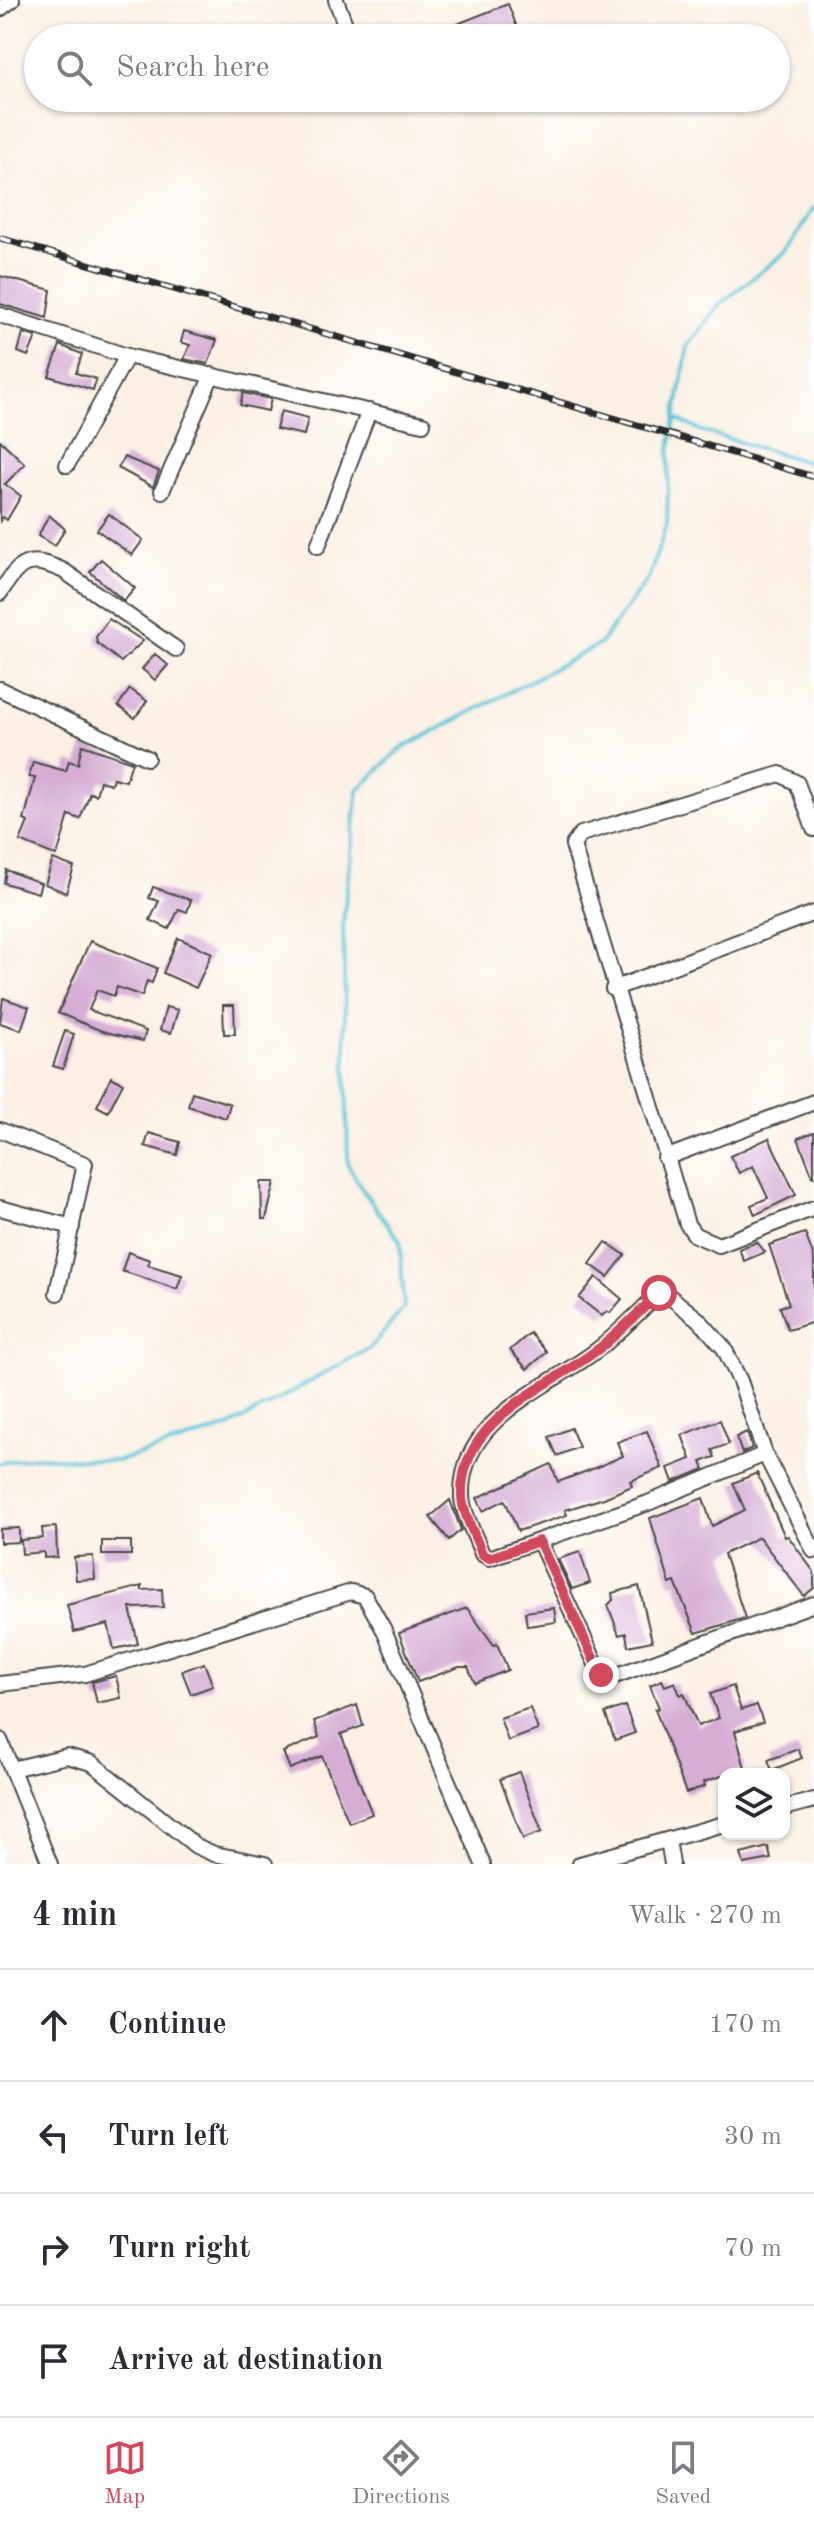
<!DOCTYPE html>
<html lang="en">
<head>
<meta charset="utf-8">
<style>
  :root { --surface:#fff; --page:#f7f7f7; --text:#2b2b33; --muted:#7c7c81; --line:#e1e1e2; --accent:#d1495b }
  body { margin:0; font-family:"Old Standard TT",serif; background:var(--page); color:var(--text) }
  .controls { position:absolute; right:24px; bottom:24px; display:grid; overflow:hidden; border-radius:16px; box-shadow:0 2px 6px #0004 }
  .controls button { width:72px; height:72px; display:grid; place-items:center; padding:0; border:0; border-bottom:2px solid var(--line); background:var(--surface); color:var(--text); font:40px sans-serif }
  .stop { position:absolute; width:24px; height:24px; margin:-18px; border:6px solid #d1495b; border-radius:50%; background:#fff }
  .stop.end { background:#d1495b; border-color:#fff; box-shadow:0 2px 8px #0008 }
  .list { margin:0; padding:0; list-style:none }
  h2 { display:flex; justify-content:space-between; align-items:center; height:104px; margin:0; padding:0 32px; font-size:34px }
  h2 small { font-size:26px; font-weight:400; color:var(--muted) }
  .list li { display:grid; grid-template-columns:52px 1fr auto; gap:24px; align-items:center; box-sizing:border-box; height:112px; padding:0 32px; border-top:2px solid var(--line) }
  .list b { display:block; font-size:30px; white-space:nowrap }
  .list em { font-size:26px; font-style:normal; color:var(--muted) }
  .icon { flex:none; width:44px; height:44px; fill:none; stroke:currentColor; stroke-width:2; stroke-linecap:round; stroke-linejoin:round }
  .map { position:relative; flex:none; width:814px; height:1864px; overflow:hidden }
  .search { position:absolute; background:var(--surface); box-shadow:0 2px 6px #0004; left:24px; right:24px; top:24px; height:88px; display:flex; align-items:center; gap:20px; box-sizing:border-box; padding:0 28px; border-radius:44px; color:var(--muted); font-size:30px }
  .sheet { height:552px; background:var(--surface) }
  nav { display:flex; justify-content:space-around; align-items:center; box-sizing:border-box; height:112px; border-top:2px solid var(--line); background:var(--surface); font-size:22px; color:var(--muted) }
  nav a { display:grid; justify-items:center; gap:4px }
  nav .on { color:var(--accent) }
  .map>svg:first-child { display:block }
</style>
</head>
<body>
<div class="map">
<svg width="814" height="1864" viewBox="0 0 814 1864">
  <rect width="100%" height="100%" fill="#fff"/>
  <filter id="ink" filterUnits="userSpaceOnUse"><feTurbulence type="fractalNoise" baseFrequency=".0125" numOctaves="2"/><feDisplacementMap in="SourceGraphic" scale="16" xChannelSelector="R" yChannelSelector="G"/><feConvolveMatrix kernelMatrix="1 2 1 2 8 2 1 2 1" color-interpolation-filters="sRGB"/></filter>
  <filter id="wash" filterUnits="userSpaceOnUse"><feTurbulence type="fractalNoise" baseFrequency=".006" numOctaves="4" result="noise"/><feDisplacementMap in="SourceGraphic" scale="32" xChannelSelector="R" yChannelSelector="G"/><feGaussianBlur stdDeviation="1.8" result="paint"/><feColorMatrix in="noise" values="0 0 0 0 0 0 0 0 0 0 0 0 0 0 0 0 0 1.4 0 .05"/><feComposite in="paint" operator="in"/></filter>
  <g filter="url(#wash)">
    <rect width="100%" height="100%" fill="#fbf0e4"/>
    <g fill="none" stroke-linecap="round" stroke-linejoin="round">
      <!-- stream -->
      <g stroke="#5bc5d6" stroke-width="4">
        <polyline points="676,419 702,431 814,464"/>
        <polyline points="0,1463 35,1457 118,1461 229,1427 370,1348 404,1308 400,1241 364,1192 348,1165 343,922 358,790 399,750 600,644 649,577 667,524 669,454 688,346 720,304 786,252 814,208"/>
      </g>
    </g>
    <g id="blocks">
      <!-- building -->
      <g fill="#d6add5">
        <polygon points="508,4 521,38 424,38 424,37"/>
        <polygon points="0,276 51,290 47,318 0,304"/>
        <polygon points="184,331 217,340 208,364 184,359 190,345 181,342"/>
        <polygon points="23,333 36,337 28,356 18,352"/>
        <polygon points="60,345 82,354 76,373 96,379 93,390 49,376"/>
        <polygon points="243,393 271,399 268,411 240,405"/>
        <polygon points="281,411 308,418 304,435 276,429"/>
        <polygon points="0,440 25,464 5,484 21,496 7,520 3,517 0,521"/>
        <polygon points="124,457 159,471 153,487 118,468"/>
        <polygon points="109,514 143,540 132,555 97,530"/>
        <polygon points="49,515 65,529 55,546 38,536"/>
        <polygon points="101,559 135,588 124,601 90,572"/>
        <polygon points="109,619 143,641 121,662 97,643 96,637"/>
        <polygon points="155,654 168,665 155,680 142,669"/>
        <polygon points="130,689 147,701 135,718 118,706"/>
        <polygon points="82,745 132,762 126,781 113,778 111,784 100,781 96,795 90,793 80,819 69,815 57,856 20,841 28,822 24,820 35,778 29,777 33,762 66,771 69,761 78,764"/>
        <polygon points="53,859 74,867 66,893 45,884"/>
        <polygon points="6,870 41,883 38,893 4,883"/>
        <polygon points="153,887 191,900 187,912 179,909 169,929 150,920 159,901 149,898"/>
        <polygon points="178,938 212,953 196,988 163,973"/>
        <polygon points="90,941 157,968 152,983 147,981 142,996 117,987 114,996 97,990 89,1010 146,1031 143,1041 102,1031 58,1013"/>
        <polygon points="3,998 29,1007 21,1030 0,1023"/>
        <polygon points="223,1005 234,1005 235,1034 224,1034"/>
        <polygon points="166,1007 178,1010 171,1033 160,1030"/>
        <polygon points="65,1031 74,1034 63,1069 53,1066"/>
        <polygon points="111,1077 123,1083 108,1112 97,1106"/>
        <polygon points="192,1092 230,1104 226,1118 188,1106"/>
        <polygon points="814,1132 814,1177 813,1177 798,1138"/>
        <polygon points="149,1133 180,1142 177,1155 145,1146"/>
        <polygon points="769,1138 796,1195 755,1215 751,1205 768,1198 753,1166 739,1173 730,1156"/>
        <polygon points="261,1182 275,1182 266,1219 262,1219"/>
        <polygon points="805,1233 814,1258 814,1322 788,1330 780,1307 789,1304 769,1245"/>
        <polygon points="606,1242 625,1255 608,1277 590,1264"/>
        <polygon points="757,1242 765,1252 744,1261 739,1249"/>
        <polygon points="128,1252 150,1260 148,1265 182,1275 177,1289 122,1271"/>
        <polygon points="596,1277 622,1299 610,1313 607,1311 602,1316 579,1298"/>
        <polygon points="530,1333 547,1352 527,1369 510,1350"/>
        <polygon points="720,1420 729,1444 712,1450 715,1457 701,1462 704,1469 673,1482 668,1468 691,1459 682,1435"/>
        <polygon points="571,1428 579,1447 557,1456 549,1437"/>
        <polygon points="647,1431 662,1468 630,1481 632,1486 604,1498 565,1510 567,1515 518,1531 505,1500 483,1511 477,1498 551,1464 558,1482 595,1468 623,1456 617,1442"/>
        <polygon points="747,1432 752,1448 742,1453 736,1437"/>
        <polygon points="757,1473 785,1537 788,1536 814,1572 814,1588 804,1596 759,1537 724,1554 745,1618 696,1633 675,1582 670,1584 650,1518 703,1498 712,1526 745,1510 733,1483"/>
        <polygon points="450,1500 461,1530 449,1540 430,1517"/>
        <polygon points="56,1527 57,1557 44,1558 44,1552 22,1554 21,1540 43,1538 42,1528"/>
        <polygon points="19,1528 19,1542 0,1543 0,1529"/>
        <rect x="102" y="1541" width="29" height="14"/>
        <polygon points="580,1552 590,1583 572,1589 558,1559"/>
        <polygon points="93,1556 95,1579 76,1580 74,1557"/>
        <polygon points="142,1586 142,1590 162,1589 163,1607 130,1608 138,1644 114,1649 108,1624 74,1632 67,1605"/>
        <polygon points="639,1586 652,1641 628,1646 626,1633 619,1635 608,1605 613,1600 612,1593"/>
        <polygon points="467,1608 494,1645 497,1644 508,1670 475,1683 468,1667 459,1667 418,1682 399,1633"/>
        <polygon points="554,1608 556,1622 527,1626 525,1612"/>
        <polygon points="204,1663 213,1686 191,1694 182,1671"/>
        <polygon points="116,1676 121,1698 97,1703 92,1682"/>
        <polygon points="662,1680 665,1686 675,1682 680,1695 684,1693 698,1726 719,1718 710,1694 733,1686 741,1710 757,1705 763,1722 735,1731 745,1768 704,1782 705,1786 686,1793 655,1709 659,1708 650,1685"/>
        <polygon points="357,1705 363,1726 341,1734 372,1814 349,1823 322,1756 290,1769 283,1752 319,1737 314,1721"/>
        <polygon points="625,1706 635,1733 615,1740 605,1713"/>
        <polygon points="530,1708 538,1730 508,1741 500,1718"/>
        <polygon points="798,1749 802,1758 772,1770 768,1760"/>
        <polygon points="519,1772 542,1832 523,1839 500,1779"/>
        <polygon points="768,1847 771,1859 744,1864 741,1854"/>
      </g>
    </g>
  </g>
  <g filter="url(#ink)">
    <use href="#blocks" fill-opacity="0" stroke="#4a4947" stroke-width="2"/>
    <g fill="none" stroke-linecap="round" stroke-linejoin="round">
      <!-- minor casing -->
      <g stroke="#4a4947" stroke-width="18">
        <g id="minor">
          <polyline points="336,0 350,38"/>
          <polyline points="0,9 12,0"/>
          <polyline points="0,315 127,356 423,424"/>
          <polyline points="67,465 127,356"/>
          <polyline points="162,491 212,375"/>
          <polyline points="318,546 369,411"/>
          <path d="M0,593C20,562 27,554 64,571L176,649"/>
          <polyline points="0,689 147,758"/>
          <polyline points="814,829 797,783 780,774 581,834 573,845 687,1224 695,1235 719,1245 814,1208"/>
          <polyline points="613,989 814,913"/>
          <polyline points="0,1130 85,1164 57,1293"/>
          <polyline points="665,1158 814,1102"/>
          <polyline points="0,1208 72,1227"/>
          <path d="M765,1454L648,1503L489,1558L482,1554C476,1537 463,1514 462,1497C459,1417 550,1388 601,1347C621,1331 640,1311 659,1293L664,1292L699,1320L724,1348L740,1381L765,1454L814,1551"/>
          <polyline points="539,1541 601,1675 612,1677 814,1604"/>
          <polyline points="0,1684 85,1674 351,1592 365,1596 384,1630 483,1864"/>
          <polyline points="0,1740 50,1864"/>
          <polyline points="12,1769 67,1756 92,1763 196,1846 214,1854 265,1864"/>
          <polyline points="784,1808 814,1800"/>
          <polyline points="668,1840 672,1864"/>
          <polyline points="580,1864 724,1824"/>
        </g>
      </g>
      <!-- minor -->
      <use href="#minor" stroke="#fff" stroke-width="14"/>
      <!-- rail casing -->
      <g stroke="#2b2b2b" stroke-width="7">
        <polyline id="rail" points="0,238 814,477"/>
      </g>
      <!-- rail -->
      <use href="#rail" stroke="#fff" stroke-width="4" stroke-dasharray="12" stroke-linecap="butt"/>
    </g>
  </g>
  <g fill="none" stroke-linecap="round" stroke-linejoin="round" filter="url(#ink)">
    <!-- route -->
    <path stroke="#d1495b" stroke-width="10" d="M601,1675L539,1541L489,1558L482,1554C476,1537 463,1514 462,1497C459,1417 550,1388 601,1347C621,1331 640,1311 659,1293"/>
  </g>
</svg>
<div class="controls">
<button><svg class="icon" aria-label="layers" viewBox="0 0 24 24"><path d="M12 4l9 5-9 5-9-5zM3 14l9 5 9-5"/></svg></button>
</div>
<div class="stop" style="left:659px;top:1293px"></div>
<div class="stop end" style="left:601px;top:1675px"></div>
<div class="search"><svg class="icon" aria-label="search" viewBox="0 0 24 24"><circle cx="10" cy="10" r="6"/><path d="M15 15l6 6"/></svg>Search here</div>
</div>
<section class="sheet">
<h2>4 min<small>Walk · 270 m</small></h2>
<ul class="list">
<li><svg class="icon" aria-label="ahead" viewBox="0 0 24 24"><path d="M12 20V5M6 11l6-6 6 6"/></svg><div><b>Continue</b></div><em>170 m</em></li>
<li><svg class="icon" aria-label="left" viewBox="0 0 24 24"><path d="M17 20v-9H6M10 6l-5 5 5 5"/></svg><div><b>Turn left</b></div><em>30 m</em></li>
<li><svg class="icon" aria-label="right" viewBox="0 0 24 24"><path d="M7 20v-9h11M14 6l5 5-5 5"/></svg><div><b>Turn right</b></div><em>70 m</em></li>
<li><svg class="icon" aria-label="arrive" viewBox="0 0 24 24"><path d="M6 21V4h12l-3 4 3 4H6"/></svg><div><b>Arrive at destination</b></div></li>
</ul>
</section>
<nav>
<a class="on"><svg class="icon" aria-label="map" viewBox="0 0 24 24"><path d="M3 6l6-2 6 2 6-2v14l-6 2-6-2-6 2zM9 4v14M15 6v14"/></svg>Map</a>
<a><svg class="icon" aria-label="directions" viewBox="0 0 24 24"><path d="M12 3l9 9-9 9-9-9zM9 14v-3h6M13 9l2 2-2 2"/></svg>Directions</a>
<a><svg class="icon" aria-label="saved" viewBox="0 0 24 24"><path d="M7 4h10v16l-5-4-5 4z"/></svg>Saved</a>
</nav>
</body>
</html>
